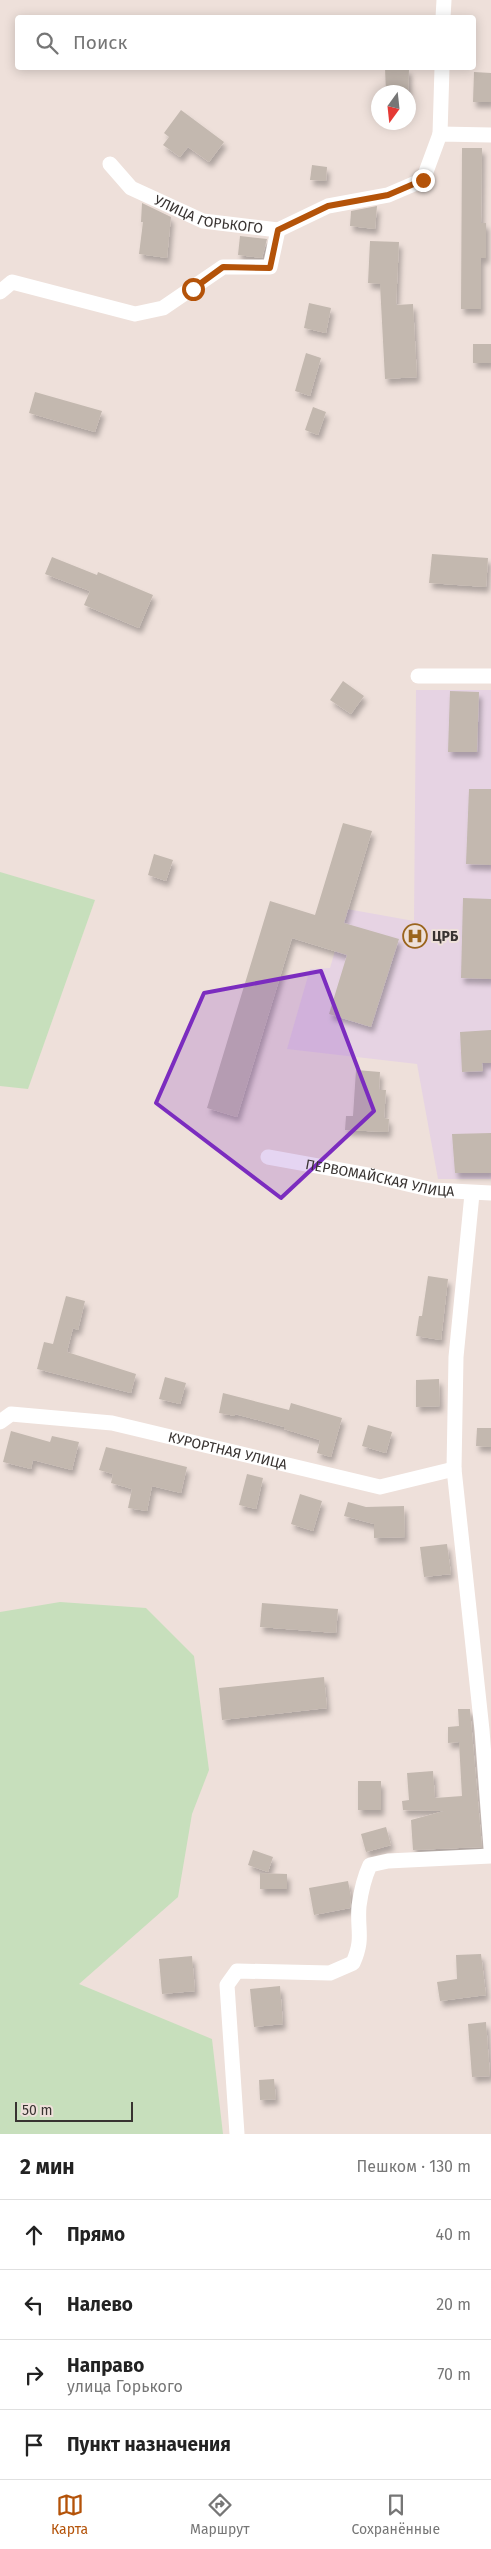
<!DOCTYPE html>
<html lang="ru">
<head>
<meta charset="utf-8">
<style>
  :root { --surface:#fff; --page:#f2f2f2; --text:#222; --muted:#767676; --line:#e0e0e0; --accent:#b45309 }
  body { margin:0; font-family:"Fira Sans",sans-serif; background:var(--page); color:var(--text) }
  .compass { position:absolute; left:371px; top:85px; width:45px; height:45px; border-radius:50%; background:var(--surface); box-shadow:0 2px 12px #0003; rotate:195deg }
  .scale { position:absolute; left:15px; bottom:12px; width:118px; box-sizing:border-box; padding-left:5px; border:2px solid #383331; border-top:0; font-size:14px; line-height:18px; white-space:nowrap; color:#383331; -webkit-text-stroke:4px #eee0da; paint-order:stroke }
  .stop { position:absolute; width:15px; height:15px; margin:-11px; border:4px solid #b45309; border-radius:50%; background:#fff }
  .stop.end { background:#b45309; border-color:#fff; box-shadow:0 1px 5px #0008 }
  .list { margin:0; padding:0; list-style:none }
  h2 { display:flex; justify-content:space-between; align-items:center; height:65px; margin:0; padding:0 20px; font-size:21px }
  h2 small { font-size:16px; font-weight:400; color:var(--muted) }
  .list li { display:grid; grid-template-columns:32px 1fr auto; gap:15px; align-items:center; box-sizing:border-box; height:70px; padding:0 20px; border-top:1px solid var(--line) }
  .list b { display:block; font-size:19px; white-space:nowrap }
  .list p { margin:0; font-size:16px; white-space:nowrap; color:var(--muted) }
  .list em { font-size:16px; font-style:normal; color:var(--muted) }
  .icon { flex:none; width:28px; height:28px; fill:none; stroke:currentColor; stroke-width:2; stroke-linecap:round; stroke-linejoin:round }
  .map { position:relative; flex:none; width:491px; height:2134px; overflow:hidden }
  .search { position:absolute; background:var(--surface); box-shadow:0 2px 12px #0003; left:15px; right:15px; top:15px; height:55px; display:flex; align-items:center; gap:12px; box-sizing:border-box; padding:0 18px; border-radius:5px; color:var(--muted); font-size:19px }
  .sheet { height:345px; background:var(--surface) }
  nav { display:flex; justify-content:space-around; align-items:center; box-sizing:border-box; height:70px; border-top:1px solid var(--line); background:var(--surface); font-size:14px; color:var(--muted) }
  nav a { display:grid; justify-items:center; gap:2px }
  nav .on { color:var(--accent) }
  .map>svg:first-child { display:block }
</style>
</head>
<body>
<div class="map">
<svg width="491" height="2134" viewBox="0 0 491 2134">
  <defs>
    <filter id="shadow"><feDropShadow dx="3" dy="5.5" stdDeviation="2.5" flood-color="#0004"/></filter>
  </defs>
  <rect width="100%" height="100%" fill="#eee0da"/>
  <!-- medical -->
  <polygon fill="#e6d3e3" points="416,690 491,690 491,1179 438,1179 417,1064 287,1049 310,969 330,968 347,909 414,921"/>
  <!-- green -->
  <g fill="#c7dfbc">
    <polygon points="0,872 95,900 28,1089 0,1086"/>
    <polygon points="60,1602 146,1608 194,1656 209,1770 192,1814 178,1897 79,1984 212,2039 223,2134 0,2134 0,1612"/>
  </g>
  <!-- building -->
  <g fill="#c3b8af" filter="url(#shadow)">
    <polygon points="385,68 409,69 408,92 386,92"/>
    <polygon points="474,72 491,73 491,102 473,102"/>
    <polygon points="181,110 224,142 209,162 188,147 180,157 163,145 169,137 164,133"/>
    <polygon points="462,148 482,148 481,223 486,223 486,258 481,258 481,309 461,309"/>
    <polygon points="312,165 327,167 326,181 310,180"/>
    <polygon points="142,203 171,217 167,258 139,254 143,222 141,222"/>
    <polygon points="377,206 375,229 350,226 351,211"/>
    <polygon points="240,236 267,239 262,258 238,255"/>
    <polygon points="370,241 399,242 396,305 413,304 417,377 385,379 380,284 368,283"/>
    <polygon points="309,303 331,308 326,333 304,328"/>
    <rect x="473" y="344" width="18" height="19"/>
    <polygon points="306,353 321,358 310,396 295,391"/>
    <polygon points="35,392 102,411 95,432 29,413"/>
    <polygon points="313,407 326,412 318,435 305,430"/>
    <polygon points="432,554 488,558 486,587 429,583"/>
    <polygon points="52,557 97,575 98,572 153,595 139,628 84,605 90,591 45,574"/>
    <polygon points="343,681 364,696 351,714 330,700"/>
    <polygon points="450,691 479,692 477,752 448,752"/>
    <polygon points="469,789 491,789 491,865 466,864"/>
    <polygon points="343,823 372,831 344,923 399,939 371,1027 329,1014 347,955 292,938 237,1117 207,1108 270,901 315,915"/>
    <polygon points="154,854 173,860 166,881 148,875"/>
    <polygon points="463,898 491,899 491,979 461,978"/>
    <polygon points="491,1030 491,1063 482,1063 483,1071 462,1072 460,1032"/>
    <polygon points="356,1070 380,1072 379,1090 386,1090 384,1118 389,1119 388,1132 345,1130 346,1116 353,1116"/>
    <polygon points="491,1133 491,1173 455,1173 452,1134"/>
    <polygon points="428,1276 448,1279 441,1340 416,1336 419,1316 422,1316"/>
    <polygon points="66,1296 85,1301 78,1330 73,1328 67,1352 136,1374 131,1393 37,1369 44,1342 53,1344"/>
    <polygon points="165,1377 186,1383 180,1404 159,1399"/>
    <polygon points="439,1379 440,1406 416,1407 416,1380"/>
    <polygon points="223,1393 289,1410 291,1403 342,1418 331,1457 317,1453 320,1440 284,1429 284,1427 235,1414 235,1416 219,1413"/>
    <polygon points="368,1425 392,1432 386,1453 362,1446"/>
    <polygon points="477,1428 491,1428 491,1447 476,1446"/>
    <polygon points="11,1431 50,1442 52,1436 79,1442 72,1470 33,1460 31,1469 3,1462"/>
    <polygon points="106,1447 187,1467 181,1493 152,1486 147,1511 128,1508 132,1489 111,1483 113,1474 99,1470"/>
    <polygon points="247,1474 263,1478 256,1509 239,1505"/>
    <polygon points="300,1494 322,1501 313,1531 291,1524"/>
    <polygon points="348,1502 366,1507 404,1506 405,1537 374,1538 374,1524 344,1516"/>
    <polygon points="447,1544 451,1574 424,1577 420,1547"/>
    <polygon points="262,1603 338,1609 336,1633 260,1627"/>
    <polygon points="324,1677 327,1708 222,1720 219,1688"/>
    <polygon points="458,1709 470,1709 482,1847 413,1850 411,1820 444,1811 403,1810 402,1801 409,1800 407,1773 433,1771 435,1798 462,1796 459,1742 448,1743 448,1727 459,1726"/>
    <rect x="358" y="1781" width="23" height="29"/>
    <polygon points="386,1827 391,1845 366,1852 361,1834"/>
    <polygon points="253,1850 273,1857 268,1872 248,1865"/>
    <polygon points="260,1873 287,1874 287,1889 260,1889"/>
    <polygon points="348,1881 351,1897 350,1908 314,1915 309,1888"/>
    <polygon points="481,1954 486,1995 440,2001 437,1982 457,1979 456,1955"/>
    <polygon points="192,1956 195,1991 162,1994 159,1959"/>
    <polygon points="280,1986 283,2024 254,2027 250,1989"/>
    <polygon points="486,2022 490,2076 472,2077 468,2024"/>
    <polygon points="274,2079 276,2099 260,2100 259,2080"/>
  </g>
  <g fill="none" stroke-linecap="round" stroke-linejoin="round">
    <!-- street -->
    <g stroke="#fff" stroke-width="15">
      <polyline points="443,18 444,0"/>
      <polyline points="440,134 442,68"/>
      <path id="s1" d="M110,164L131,188L203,221L278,230L328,206L388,195L423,180L440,134L491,135"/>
      <polyline points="0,292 12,282 135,314 163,308 223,267 270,267 278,230"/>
      <polyline points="418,676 491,676"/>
      <path id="s2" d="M268,1157L373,1176L433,1190L491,1193"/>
      <polyline points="472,1194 456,1357 454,1469 482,1730 491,1848"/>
      <path id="s3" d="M0,1422L11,1414L112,1423L380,1487L454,1469"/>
      <path d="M237,2134L227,1985L237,1971L330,1973L353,1963C364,1938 357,1931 359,1906C361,1891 364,1878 370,1865L388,1861L491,1856"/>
    </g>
  </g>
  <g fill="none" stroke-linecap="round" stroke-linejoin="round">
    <!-- route -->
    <polyline stroke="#b45309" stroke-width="6" points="193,289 223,267 270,268 278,230 328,206 388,195 423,180"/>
  </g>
  <!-- marked area -->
  <path fill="#7b2cbf" fill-opacity="0.2" stroke="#7b2cbf" stroke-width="4" stroke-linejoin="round" d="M321,971L374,1111L281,1198L156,1103L204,993Z"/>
  <!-- icons -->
  <defs>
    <g id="hospital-ring" transform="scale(1.25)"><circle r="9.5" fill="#eee0da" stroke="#9a641d" stroke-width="1.5"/><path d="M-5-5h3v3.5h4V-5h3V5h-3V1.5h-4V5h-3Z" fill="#9a641d"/></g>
  </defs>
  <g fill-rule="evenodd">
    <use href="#hospital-ring" x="415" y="936"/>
  </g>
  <g text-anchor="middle" stroke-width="4" stroke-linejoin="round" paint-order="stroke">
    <!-- street labels -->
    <g font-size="14" fill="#383331" stroke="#eee0da">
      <text dy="5" stroke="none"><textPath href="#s1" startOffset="115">УЛИЦА ГОРЬКОГО</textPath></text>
      <text dy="5" stroke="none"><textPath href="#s2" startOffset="114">ПЕРВОМАЙСКАЯ УЛИЦА</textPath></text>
      <text dy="5" stroke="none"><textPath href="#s3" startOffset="234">КУРОРТНАЯ УЛИЦА</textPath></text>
    </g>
    <!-- poi labels -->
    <g font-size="14" font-weight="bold" fill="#383331" stroke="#eee0da" text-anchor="start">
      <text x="432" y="941">ЦРБ</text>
    </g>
  </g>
</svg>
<svg class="compass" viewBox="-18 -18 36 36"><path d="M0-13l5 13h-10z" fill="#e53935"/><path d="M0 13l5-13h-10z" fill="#767676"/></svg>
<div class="scale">50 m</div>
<div class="stop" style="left:193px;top:289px"></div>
<div class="stop end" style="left:423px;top:180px"></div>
<div class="search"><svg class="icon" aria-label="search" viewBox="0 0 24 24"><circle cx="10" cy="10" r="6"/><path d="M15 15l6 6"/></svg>Поиск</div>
</div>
<section class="sheet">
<h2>2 мин<small>Пешком · 130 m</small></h2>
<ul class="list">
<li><svg class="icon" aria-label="ahead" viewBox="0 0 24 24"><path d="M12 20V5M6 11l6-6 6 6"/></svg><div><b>Прямо</b></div><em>40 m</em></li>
<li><svg class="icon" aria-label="left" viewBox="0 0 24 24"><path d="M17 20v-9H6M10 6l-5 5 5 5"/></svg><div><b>Налево</b></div><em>20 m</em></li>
<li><svg class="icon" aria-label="right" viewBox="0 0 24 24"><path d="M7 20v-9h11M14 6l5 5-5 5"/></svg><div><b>Направо</b><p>улица Горького</p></div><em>70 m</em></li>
<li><svg class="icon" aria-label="arrive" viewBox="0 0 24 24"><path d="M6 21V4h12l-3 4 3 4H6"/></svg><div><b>Пункт назначения</b></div></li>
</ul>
</section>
<nav>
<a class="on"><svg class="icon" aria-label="map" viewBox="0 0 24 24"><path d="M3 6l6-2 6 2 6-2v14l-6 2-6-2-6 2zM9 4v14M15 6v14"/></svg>Карта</a>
<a><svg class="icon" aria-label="directions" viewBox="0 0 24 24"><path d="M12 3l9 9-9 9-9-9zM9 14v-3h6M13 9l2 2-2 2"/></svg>Маршрут</a>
<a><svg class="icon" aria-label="saved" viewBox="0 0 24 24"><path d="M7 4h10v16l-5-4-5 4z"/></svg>Сохранённые</a>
</nav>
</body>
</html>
